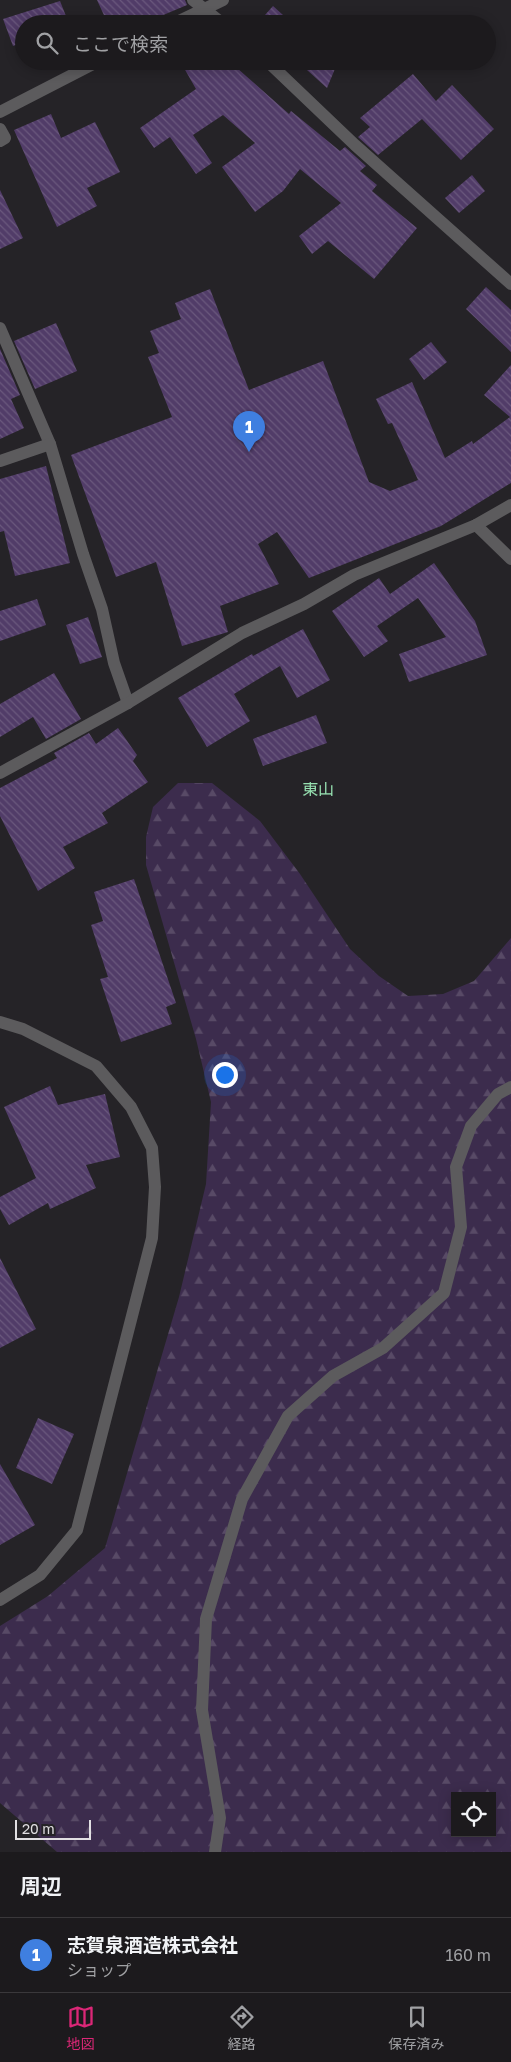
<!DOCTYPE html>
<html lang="ja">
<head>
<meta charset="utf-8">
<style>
  :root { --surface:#1c1a1d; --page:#252326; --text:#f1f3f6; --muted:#a0a1a4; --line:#3a383b; --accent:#db2777 }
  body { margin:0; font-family:"Golos Text","Noto Sans JP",sans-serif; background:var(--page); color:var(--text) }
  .controls { position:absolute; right:15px; bottom:15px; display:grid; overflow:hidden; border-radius:0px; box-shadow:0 2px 12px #0003 }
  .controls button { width:45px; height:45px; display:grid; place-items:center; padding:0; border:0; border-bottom:1px solid var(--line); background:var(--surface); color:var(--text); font:25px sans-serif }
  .scale { position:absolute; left:15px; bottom:12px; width:76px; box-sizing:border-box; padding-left:5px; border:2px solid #e1dfe2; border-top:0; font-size:14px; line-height:18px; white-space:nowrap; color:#e1dfe2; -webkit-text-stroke:4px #252327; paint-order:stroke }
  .you { position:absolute; left:224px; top:1074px; width:18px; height:18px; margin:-12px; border:4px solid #fff; border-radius:50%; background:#1a73e8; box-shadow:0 0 0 8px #1a73e833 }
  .badge { display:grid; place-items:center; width:32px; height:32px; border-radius:50%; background:var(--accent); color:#fff; font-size:16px; font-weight:700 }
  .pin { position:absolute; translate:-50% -41px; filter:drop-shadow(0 1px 2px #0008) }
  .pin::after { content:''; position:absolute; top:26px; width:18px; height:15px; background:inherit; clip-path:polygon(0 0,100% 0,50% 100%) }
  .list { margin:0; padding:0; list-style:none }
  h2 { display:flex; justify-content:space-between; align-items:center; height:65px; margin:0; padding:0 20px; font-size:21px }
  h2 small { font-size:16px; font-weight:400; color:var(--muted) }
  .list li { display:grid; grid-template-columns:32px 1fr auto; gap:15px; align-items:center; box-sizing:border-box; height:75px; padding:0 20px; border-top:1px solid var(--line) }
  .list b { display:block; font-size:19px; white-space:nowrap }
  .list p { margin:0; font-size:16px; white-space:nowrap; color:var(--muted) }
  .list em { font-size:16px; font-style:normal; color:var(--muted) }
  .icon { flex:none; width:28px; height:28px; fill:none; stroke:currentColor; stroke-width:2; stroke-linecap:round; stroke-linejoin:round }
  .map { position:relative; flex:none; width:511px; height:1852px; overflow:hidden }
  .search { position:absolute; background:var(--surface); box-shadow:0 2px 12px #0003; left:15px; right:15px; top:15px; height:55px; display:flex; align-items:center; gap:12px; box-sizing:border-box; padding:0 18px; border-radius:28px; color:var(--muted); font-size:19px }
  .sheet { height:140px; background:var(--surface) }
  nav { display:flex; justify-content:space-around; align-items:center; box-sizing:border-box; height:70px; border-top:1px solid var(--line); background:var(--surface); font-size:14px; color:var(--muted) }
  nav a { display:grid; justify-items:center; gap:2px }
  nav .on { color:var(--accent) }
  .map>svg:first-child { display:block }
</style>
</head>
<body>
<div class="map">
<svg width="511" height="1852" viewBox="0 0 511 1852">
  <defs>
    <pattern id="forest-firs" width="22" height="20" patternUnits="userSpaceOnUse" patternTransform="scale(1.25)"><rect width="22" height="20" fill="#3c2c4d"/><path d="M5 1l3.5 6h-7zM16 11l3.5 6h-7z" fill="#584a66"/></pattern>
    <pattern id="building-back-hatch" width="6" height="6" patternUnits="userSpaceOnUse" patternTransform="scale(1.25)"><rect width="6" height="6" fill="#513c68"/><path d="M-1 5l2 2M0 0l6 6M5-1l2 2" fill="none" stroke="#6a587d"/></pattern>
  </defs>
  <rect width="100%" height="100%" fill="#252327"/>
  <!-- forest -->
  <path fill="url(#forest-firs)" fill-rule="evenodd" d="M178,783H212L260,821L300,874L350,949L379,976L408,996L443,994L474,981L511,938V1852H57L0,1803V1626L48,1596L105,1548L179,1297L206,1184L211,1102L196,1039L146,865V837L153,807ZM455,1796H492V1833H455Z"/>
  <!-- building -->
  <g fill="url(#building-back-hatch)">
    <polygon points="97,0 185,0 187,5 142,24 108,24"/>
    <polygon points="60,1 68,21 62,24 24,24 24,42 13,46 3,19"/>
    <polygon points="273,6 293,24 257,24"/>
    <polygon points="180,61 229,61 289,114 291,111 340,151 345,147 366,166 360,171 377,185 372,191 417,228 374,279 328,241 312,254 299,236 341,203 300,169 283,191 255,212 222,167 255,143 223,115 193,135 212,163 196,174 170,137 154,148 140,128 196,89"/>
    <polygon points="297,61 334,61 337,64 327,88"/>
    <polygon points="413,74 436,101 452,85 494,129 461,160 422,119 378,155 358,137 370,127 360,118"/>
    <polygon points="51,114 61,138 95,122 120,172 87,188 97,206 57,227 14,130"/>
    <polygon points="472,175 485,191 459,213 445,198"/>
    <polygon points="0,190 23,238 0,249"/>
    <polygon points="486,287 511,310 511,352 466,309"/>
    <polygon points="210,289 249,390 323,361 369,482 390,491 418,480 392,423 388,424 376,399 412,382 445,458 472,441 473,444 510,417 484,395 511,365 511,483 441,526 309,578 277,532 258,544 279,584 220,606 228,632 182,646 156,562 116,577 71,455 172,417 148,357 159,353 150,331 181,319 175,303"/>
    <polygon points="56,323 77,371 35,389 14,341"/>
    <polygon points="431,342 447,362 424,380 409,359"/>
    <polygon points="0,349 20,395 11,399 24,428 0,439"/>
    <polygon points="46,466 70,563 15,576 4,531 0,532 0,479"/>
    <polygon points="434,563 475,621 487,655 409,682 399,654 446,637 418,598 377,626 388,641 364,657 332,611 379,578 390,594"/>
    <polygon points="37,599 46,625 0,641 0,611"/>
    <polygon points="88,617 102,657 80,664 66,625"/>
    <polygon points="303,629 330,680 297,698 280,666 234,694 250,721 207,747 178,698 252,654 253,656"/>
    <polygon points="54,673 81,719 46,739 33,717 0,737 0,704"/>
    <polygon points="316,715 327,743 263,766 253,739"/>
    <polygon points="118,728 137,755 133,761 148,782 102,813 108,823 63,847 75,868 38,891 0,816 0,788 57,758 54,753 89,733 96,744"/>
    <polygon points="134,879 176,1003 166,1007 172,1024 121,1042 100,979 108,977 91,925 103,921 94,892"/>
    <polygon points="50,1086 58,1105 105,1094 120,1157 86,1165 96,1188 50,1209 48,1203 9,1225 0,1209 0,1197 36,1178 4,1107"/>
    <polygon points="0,1258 36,1329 0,1348"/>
    <polygon points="38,1418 74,1434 52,1484 16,1468"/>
    <polygon points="0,1464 35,1525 0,1545"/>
  </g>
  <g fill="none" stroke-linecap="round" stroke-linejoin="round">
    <!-- service -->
    <polyline stroke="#5c5b5d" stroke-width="12" points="476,525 511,559"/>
    <!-- minor -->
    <g stroke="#5c5b5d" stroke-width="12">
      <polyline points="193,0 223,24"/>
      <polyline points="173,24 223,0"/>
      <polyline points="267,61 355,145 511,284"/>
      <polyline points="0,112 99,61"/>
      <polyline points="0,129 5,138 0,141"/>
      <polyline points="0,328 50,444"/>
      <polyline points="0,461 50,444 83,554 102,609 114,663 128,703"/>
      <polyline points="0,773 128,703 242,633 304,604 354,575 476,525 511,505"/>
    </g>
    <!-- tertiary -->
    <g stroke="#5c5b5d" stroke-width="12">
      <polyline points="0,1022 23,1029 96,1066 131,1107 152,1148 155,1187 152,1238 77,1530 40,1575 0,1600"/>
      <polyline points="215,1852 220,1818 202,1710 206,1619 242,1499 288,1416 333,1376 383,1348 444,1293 461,1227 456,1167 471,1126 498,1094 511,1087"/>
    </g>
  </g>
  <g text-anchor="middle" stroke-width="4" stroke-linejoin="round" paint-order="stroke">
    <!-- quarter labels -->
    <g font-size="16" fill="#96e0b0" stroke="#252327">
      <text x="318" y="795">東山</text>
    </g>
  </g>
</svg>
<div class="controls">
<button><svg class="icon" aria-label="locate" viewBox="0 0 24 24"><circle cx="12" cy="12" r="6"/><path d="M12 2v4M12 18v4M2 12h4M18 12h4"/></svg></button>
</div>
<div class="scale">20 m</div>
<div class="you"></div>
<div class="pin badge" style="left:249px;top:452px;background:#3f7fe0">1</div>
<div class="search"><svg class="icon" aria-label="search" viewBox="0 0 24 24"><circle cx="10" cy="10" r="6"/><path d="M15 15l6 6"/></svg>ここで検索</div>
</div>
<section class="sheet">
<h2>周辺<small></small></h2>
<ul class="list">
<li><span class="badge" style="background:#3f7fe0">1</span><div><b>志賀泉酒造株式会社</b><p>ショップ</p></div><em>160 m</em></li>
</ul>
</section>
<nav>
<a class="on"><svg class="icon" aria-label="map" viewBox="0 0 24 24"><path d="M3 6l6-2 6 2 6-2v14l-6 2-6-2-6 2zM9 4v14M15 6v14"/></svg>地図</a>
<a><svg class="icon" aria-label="directions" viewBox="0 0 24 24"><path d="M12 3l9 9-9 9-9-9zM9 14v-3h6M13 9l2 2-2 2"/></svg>経路</a>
<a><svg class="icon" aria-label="saved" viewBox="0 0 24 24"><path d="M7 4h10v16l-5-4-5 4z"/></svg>保存済み</a>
</nav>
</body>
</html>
